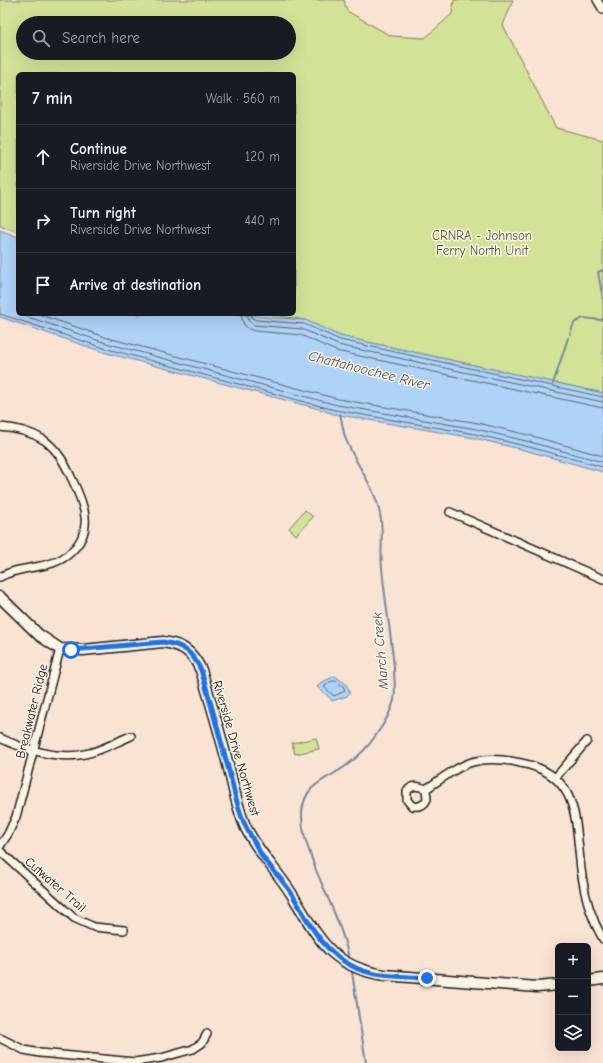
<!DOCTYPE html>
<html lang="en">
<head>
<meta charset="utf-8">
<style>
  :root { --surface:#171b24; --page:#20242c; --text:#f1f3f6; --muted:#9ea1a6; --line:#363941 }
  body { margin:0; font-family:"Comic Neue",sans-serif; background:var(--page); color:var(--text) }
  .controls { position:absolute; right:12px; bottom:12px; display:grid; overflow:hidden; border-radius:6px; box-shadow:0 4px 16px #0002 }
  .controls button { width:36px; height:36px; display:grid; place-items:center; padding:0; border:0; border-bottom:1px solid var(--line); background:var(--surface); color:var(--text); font:20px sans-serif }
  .stop { position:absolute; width:12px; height:12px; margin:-9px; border:3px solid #1a73e8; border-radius:50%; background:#fff }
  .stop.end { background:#1a73e8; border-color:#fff; box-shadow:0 1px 4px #0008 }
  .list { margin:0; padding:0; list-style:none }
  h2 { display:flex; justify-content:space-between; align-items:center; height:52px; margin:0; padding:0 16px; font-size:17px }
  h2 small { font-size:13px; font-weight:400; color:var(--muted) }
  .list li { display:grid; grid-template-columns:26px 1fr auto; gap:12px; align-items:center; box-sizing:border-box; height:64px; padding:0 16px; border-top:1px solid var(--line) }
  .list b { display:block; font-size:15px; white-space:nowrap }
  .list p { margin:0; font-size:13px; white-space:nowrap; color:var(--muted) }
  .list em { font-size:13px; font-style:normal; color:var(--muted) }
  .icon { flex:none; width:22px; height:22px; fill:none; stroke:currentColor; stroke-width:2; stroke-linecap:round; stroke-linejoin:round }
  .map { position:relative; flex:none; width:603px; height:1063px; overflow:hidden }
  .search { position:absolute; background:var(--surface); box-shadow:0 4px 16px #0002; left:16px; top:16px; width:280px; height:44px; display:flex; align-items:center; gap:10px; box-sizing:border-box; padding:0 14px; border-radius:22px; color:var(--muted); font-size:15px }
  .panel { position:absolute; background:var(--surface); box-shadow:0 4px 16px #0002; left:16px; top:72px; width:280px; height:244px; border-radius:6px }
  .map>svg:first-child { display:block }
</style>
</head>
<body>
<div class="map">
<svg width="603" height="1063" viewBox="0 0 603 1063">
  <rect width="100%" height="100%" fill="#f9e3d3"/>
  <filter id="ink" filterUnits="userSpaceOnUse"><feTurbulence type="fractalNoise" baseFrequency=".025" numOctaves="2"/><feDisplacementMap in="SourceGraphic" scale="8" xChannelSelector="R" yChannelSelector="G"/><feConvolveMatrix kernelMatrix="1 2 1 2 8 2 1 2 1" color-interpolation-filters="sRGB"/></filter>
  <g filter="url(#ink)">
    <!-- green -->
    <g fill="#d2e397" stroke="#77805a" fill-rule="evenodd">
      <path d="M0,0H344L347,11L391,36L425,38L452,14L454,0H513L503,25L556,128L603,140V393L340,336L305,320L268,314H294V74H18V232L0,225ZM23,23H289V53H23Z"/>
      <polygon points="305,510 313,517 296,535 289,528"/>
      <polygon points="316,738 319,749 295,754 292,743"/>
    </g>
    <!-- water -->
    <g fill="#afd2f7" stroke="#74899f">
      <polygon points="0,230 18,237 18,314 233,314 305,320 340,336 603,393 603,472 528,451 474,438 334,414 319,409 103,352 0,317"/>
      <polygon points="335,676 346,684 350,692 347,696 332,701 328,696 317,687 320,683"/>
    </g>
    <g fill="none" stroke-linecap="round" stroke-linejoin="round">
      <!-- shore -->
      <g stroke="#576574" stroke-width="1">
        <polyline points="0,314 104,348 335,410 475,434 529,447 603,467"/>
        <polyline points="19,314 106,343 337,405 476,429 530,442 603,462"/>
        <polyline points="38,314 108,338 338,399 478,423 532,436 603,456"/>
        <polyline points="241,314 244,325 249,329 255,331 301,335 336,351 603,408"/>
        <polyline points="247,314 249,321 254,325 302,329 338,345 603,402"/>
        <polyline points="252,314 252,318 256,320 304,324 340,340 603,397"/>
        <polygon points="335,681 343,686 345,691 334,696 324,687 330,682"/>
      </g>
      <!-- stream -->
      <g stroke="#74899f" stroke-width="2">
        <polyline points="603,270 598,272 603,299"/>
        <polyline points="570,334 574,323 583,318 601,320 603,319"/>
        <polyline points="553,384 568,338"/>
        <path d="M340,414C342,421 343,430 345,437C355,464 375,486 380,514C384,532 380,550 382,568C385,601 391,634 394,667C394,678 396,689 394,700C391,713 384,724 376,735C369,746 358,757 347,765C326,781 305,782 302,812C301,831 308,847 314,865C326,895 342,926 349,958"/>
        <polyline points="352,972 366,1063"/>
      </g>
      <!-- street casing -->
      <g stroke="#1c1c1c" stroke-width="10">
        <g id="street">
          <polyline points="597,0 603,10"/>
          <path d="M0,427C15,428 31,432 44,440C58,450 65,464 72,479C84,504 95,530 71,552C52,571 22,564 0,577"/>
          <polyline points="450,512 603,579"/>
          <path d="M0,738C23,749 59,760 85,754C101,751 116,742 131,736"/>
          <polyline points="555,778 587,741"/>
          <path d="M426,789L427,799C424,806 419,807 412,806L407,800V791C413,784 418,786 426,789C463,764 474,753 521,763C584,775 574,827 582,876C585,898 592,920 603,939"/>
          <polyline points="0,846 8,834 16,817 60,649"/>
          <polyline points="0,851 74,918 94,927 124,930"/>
          <polyline points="0,1038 24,1050 40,1053 135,1062 161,1058 193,1049 202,1043 207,1034"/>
        </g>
      </g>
      <!-- secondary casing -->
      <g stroke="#1c1c1c" stroke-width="13">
        <g id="secondary">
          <path d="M0,597L39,635L60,649L83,650L163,642C184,645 192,652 201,670C210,700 219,730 227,761C233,783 236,806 246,828C258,852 277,871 291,893C318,936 328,966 384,975L537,987L558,985"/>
          <polyline points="588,981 603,979"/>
        </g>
      </g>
      <!-- street -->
      <use href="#street" stroke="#fcf5e5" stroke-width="7"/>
      <!-- secondary -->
      <use href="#secondary" stroke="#fcf5e5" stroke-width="10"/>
    </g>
  </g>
  <g fill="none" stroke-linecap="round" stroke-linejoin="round" filter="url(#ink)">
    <!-- route -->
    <path stroke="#1a73e8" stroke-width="5" d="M71,650L163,642C184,645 192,652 201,670C210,700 218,730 226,760C233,783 236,808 247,829C252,838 257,847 262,856C271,869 283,880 292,894C309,923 323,953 356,968C378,978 404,976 427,978"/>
  </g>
  <g text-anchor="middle" stroke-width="3" stroke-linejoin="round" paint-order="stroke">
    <!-- park labels -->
    <g font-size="13" fill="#535841" stroke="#fcf5e5">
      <text x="482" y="240">CRNRA - Johnson<tspan x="482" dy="15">Ferry North Unit</tspan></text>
    </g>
    <!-- street labels -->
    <g font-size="13" fill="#1c1c1c" stroke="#fcf5e5">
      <text transform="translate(31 711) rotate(-76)" y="5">Breakwater Ridge</text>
      <text transform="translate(237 748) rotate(74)" y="5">Riverside Drive Northwest</text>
      <text transform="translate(56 884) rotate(41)" y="5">Cutwater Trail</text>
    </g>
    <!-- water labels -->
    <g font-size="14" font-style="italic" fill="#48535e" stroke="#fcf5e5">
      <text transform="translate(369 370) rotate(14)" y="5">Chattahoochee River</text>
      <text transform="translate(380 651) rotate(-95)" y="5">March Creek</text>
    </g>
  </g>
</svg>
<div class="controls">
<button>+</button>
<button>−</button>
<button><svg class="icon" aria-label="layers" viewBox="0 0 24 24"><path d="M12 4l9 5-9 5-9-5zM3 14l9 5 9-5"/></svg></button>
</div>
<div class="stop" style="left:71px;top:650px"></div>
<div class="stop end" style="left:427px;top:978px"></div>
<div class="search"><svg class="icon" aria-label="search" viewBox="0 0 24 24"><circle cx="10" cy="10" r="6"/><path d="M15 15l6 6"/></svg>Search here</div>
<section class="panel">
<h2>7 min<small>Walk · 560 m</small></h2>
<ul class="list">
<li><svg class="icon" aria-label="ahead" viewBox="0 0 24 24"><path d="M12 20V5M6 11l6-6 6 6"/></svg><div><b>Continue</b><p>Riverside Drive Northwest</p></div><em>120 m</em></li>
<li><svg class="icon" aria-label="right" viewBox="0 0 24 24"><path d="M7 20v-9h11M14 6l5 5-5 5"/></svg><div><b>Turn right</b><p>Riverside Drive Northwest</p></div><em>440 m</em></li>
<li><svg class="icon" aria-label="arrive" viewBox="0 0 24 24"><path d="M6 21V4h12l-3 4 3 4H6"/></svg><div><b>Arrive at destination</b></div></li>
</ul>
</section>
</div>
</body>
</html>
